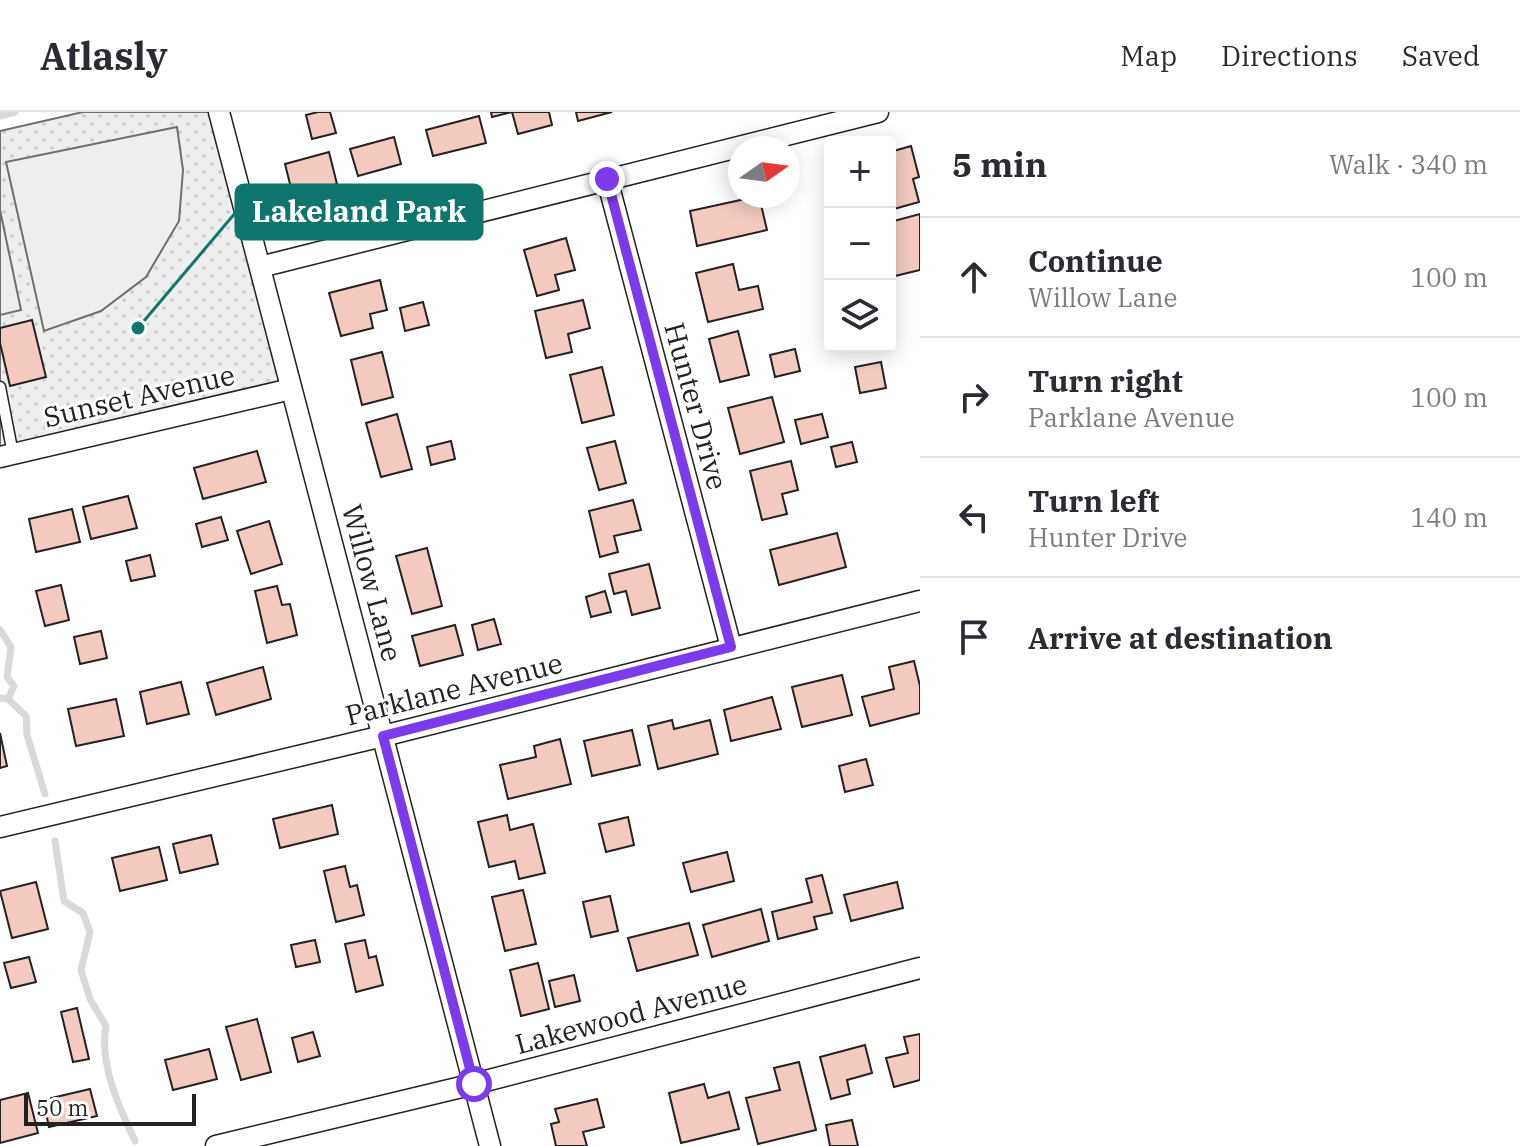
<!DOCTYPE html>
<html lang="en">
<head>
<meta charset="utf-8">
<style>
  :root { --surface:#fff; --page:#f2f2f3; --text:#2b2b33; --muted:#7c7c81; --line:#e1e1e2 }
  body { margin:0; font-family:"IBM Plex Serif",serif; background:var(--page); color:var(--text) }
  .controls { position:absolute; right:24px; top:24px; display:grid; overflow:hidden; border-radius:8px; box-shadow:0 4px 20px #0003 }
  .controls button { width:72px; height:72px; display:grid; place-items:center; padding:0; border:0; border-bottom:2px solid var(--line); background:var(--surface); color:var(--text); font:40px sans-serif }
  .compass { position:absolute; left:728px; top:24px; width:72px; height:72px; border-radius:50%; background:var(--surface); box-shadow:0 4px 20px #0003; rotate:76deg }
  .scale { position:absolute; left:24px; bottom:20px; width:172px; box-sizing:border-box; padding-left:8px; border:4px solid #222; border-top:0; font-size:22px; line-height:28px; white-space:nowrap; color:#222; -webkit-text-stroke:6px #fff; paint-order:stroke }
  .stop { position:absolute; width:24px; height:24px; margin:-18px; border:6px solid #7c3aed; border-radius:50%; background:#fff }
  .stop.end { background:#7c3aed; border-color:#fff; box-shadow:0 2px 8px #0008 }
  .list { margin:0; padding:0; list-style:none }
  h2 { display:flex; justify-content:space-between; align-items:center; height:104px; margin:0; padding:0 32px; font-size:34px }
  h2 small { font-size:26px; font-weight:400; color:var(--muted) }
  .list li { display:grid; grid-template-columns:52px 1fr auto; gap:24px; align-items:center; box-sizing:border-box; height:120px; padding:0 32px; border-top:2px solid var(--line) }
  .list b { display:block; font-size:30px; white-space:nowrap }
  .list p { margin:0; font-size:26px; white-space:nowrap; color:var(--muted) }
  .list em { font-size:26px; font-style:normal; color:var(--muted) }
  .icon { flex:none; width:44px; height:44px; fill:none; stroke:currentColor; stroke-width:2; stroke-linecap:round; stroke-linejoin:round }
  .map { position:relative; flex:none; width:920px; height:1034px; overflow:hidden }
  header { display:flex; align-items:center; gap:48px; box-sizing:border-box; height:112px; padding:0 40px; background:var(--surface); border-bottom:2px solid var(--line) }
  header strong { font-size:38px }
  nav { display:flex; gap:44px; margin-inline-start:auto; font-size:28px }
  main { display:flex }
  aside { flex:1; background:var(--surface) }
  .map>svg:first-child { display:block }
</style>
</head>
<body>
<header>
<strong>Atlasly</strong>
<nav><a>Map</a><a>Directions</a><a>Saved</a></nav>
</header>
<main>
<div class="map">
<svg width="920" height="1034" viewBox="0 0 920 1034">
  <defs>
    <pattern id="park-dots" width="8" height="8" patternUnits="userSpaceOnUse" patternTransform="scale(2)"><rect width="8" height="8" fill="#eee"/><path d="M2 2h.1M6 6h.1" fill="none" stroke="#ccc" stroke-width="1.8" stroke-linecap="round"/></pattern>
  </defs>
  <rect width="100%" height="100%" fill="#fff"/>
  <!-- park -->
  <polygon fill="url(#park-dots)" stroke="#6f6f6f" stroke-width="2" points="83,0 219,0 291,277 0,345 0,19"/>
  <!-- garden -->
  <polygon fill="#eee" stroke="#6f6f6f" stroke-width="2" points="177,15 183,58 179,109 146,165 101,199 44,219 6,50"/>
  <!-- parking -->
  <polygon fill="#ededed" stroke="#6f6f6f" stroke-width="2" points="0,98 21,198 0,203"/>
  <g fill="none" stroke-linecap="round" stroke-linejoin="round">
    <!-- stream -->
    <g stroke="#d9d9d9" stroke-width="7">
      <polyline points="0,4 15,0"/>
      <polyline points="0,518 11,535 7,565 14,574 8,587"/>
      <polyline points="0,586 8,587 26,604 27,623 45,682"/>
      <path d="M55,729L64,789L83,801L90,820L81,858L90,887L106,914C99,952 119,995 135,1029"/>
    </g>
  </g>
  <!-- building -->
  <g fill="#f3c9c0" stroke="#222" stroke-width="2">
    <polygon points="318,0 330,0 336,21 312,27 306,3"/>
    <polygon points="491,0 549,0 552,13 518,22 512,0 492,5"/>
    <polygon points="576,0 612,0 578,9"/>
    <polygon points="479,4 486,31 433,44 426,18"/>
    <polygon points="394,25 401,52 358,64 350,37"/>
    <polygon points="911,34 919,65 913,67 919,90 894,97 890,83 890,40"/>
    <polygon points="329,40 337,72 293,84 285,52"/>
    <polygon points="759,84 767,118 697,134 690,99"/>
    <polygon points="920,102 920,158 895,164 890,144 890,110"/>
    <polygon points="566,126 575,158 555,163 559,178 537,184 524,138"/>
    <polygon points="733,152 739,178 758,174 763,197 708,210 696,161"/>
    <polygon points="380,168 387,198 370,202 373,216 341,224 329,181"/>
    <polygon points="583,188 590,216 568,222 572,240 546,246 535,199"/>
    <polygon points="423,190 429,213 405,219 400,196"/>
    <polygon points="32,208 46,265 10,274 0,231 0,216"/>
    <polygon points="738,219 749,263 720,270 709,227"/>
    <polygon points="795,237 800,259 775,265 770,243"/>
    <polygon points="382,240 393,285 362,293 351,248"/>
    <polygon points="881,250 886,276 860,281 855,255"/>
    <polygon points="602,255 614,303 582,311 570,263"/>
    <polygon points="772,285 784,330 740,342 728,296"/>
    <polygon points="397,302 412,357 381,365 366,311"/>
    <polygon points="822,302 828,325 801,332 795,308"/>
    <polygon points="451,329 455,347 431,353 427,335"/>
    <polygon points="615,329 626,371 599,378 587,336"/>
    <polygon points="852,330 857,350 836,355 831,335"/>
    <polygon points="257,339 266,370 203,387 194,356"/>
    <polygon points="791,349 798,378 782,382 787,402 762,408 750,359"/>
    <polygon points="128,384 137,416 91,427 83,395"/>
    <polygon points="633,388 641,418 614,424 618,440 600,445 589,399"/>
    <polygon points="72,397 80,430 36,440 29,407"/>
    <polygon points="221,405 228,428 202,435 196,412"/>
    <polygon points="269,409 282,452 251,462 237,419"/>
    <polygon points="837,421 846,455 779,473 770,438"/>
    <polygon points="427,436 442,494 412,502 396,444"/>
    <polygon points="150,443 155,464 131,469 126,449"/>
    <polygon points="649,452 660,496 632,503 626,479 614,482 609,462"/>
    <polygon points="61,473 69,508 45,514 36,479"/>
    <polygon points="277,474 282,493 290,492 297,523 267,531 255,479"/>
    <polygon points="605,479 611,500 591,505 586,485"/>
    <polygon points="494,507 501,532 478,538 472,513"/>
    <polygon points="455,513 463,543 420,554 412,524"/>
    <polygon points="101,519 107,546 80,552 74,525"/>
    <polygon points="914,549 920,574 920,601 870,614 862,585 894,577 889,555"/>
    <polygon points="263,555 271,587 216,603 207,571"/>
    <polygon points="842,563 852,603 802,615 792,575"/>
    <polygon points="181,570 189,602 147,612 140,580"/>
    <polygon points="772,585 781,617 731,629 724,598"/>
    <polygon points="116,587 124,624 76,634 68,597"/>
    <polygon points="672,608 674,617 710,608 718,642 658,657 648,614"/>
    <polygon points="632,618 640,653 592,664 584,629"/>
    <polygon points="0,621 7,654 0,656"/>
    <polygon points="560,627 571,672 508,687 500,653 536,645 534,634"/>
    <polygon points="866,647 873,673 845,680 839,654"/>
    <polygon points="332,693 338,722 280,736 273,707"/>
    <polygon points="507,703 510,718 533,712 545,761 519,767 515,749 489,755 478,710"/>
    <polygon points="628,705 634,733 606,740 599,712"/>
    <polygon points="211,723 218,752 180,761 173,732"/>
    <polygon points="159,735 167,768 120,779 112,746"/>
    <polygon points="727,740 734,769 691,780 683,751"/>
    <polygon points="345,754 350,775 357,773 364,803 336,810 324,759"/>
    <polygon points="822,763 832,801 814,805 817,817 778,827 772,800 812,790 806,767"/>
    <polygon points="36,770 48,817 12,826 0,779"/>
    <polygon points="897,770 903,796 851,809 844,783"/>
    <polygon points="523,778 536,832 505,839 492,785"/>
    <polygon points="610,784 618,819 591,825 583,790"/>
    <polygon points="761,797 769,829 712,845 703,813"/>
    <polygon points="689,811 698,843 637,859 628,826"/>
    <polygon points="315,828 320,850 296,855 291,833"/>
    <polygon points="365,828 369,846 376,844 383,873 356,880 345,832"/>
    <polygon points="29,845 36,870 11,876 4,851"/>
    <polygon points="538,851 549,897 521,904 510,858"/>
    <polygon points="574,863 580,889 555,895 549,869"/>
    <polygon points="77,896 89,947 73,950 61,900"/>
    <polygon points="257,907 271,960 241,968 226,915"/>
    <polygon points="313,920 320,944 298,950 292,926"/>
    <polygon points="920,922 920,968 894,975 886,946 908,941 904,925"/>
    <polygon points="865,933 872,961 847,968 850,982 831,987 820,945"/>
    <polygon points="209,937 217,967 173,978 165,948"/>
    <polygon points="799,950 816,1018 758,1032 746,986 780,978 774,956"/>
    <polygon points="704,972 708,986 729,980 739,1017 681,1031 669,981"/>
    <polygon points="90,977 97,1004 49,1015 43,988"/>
    <polygon points="28,981 38,1021 0,1031 0,988"/>
    <polygon points="597,987 604,1015 583,1020 587,1034 556,1034 551,1012 559,1010 555,997"/>
    <polygon points="852,1008 858,1034 830,1034 826,1013"/>
  </g>
  <g fill="none" stroke-linecap="round" stroke-linejoin="round">
    <!-- service casing -->
    <g stroke="#222" stroke-width="13">
      <polyline id="service" points="0,275 13,342"/>
    </g>
    <!-- minor casing -->
    <g stroke="#222" stroke-width="23">
      <g id="minor">
        <polyline points="219,0 490,1034"/>
        <polyline points="607,67 731,535"/>
        <polyline points="260,155 878,0"/>
        <polyline points="0,345 291,277"/>
        <polyline points="0,715 383,624 920,489"/>
        <polyline points="216,1034 474,972 920,856"/>
      </g>
    </g>
    <!-- service -->
    <use href="#service" stroke="#fff" stroke-width="10"/>
    <!-- minor -->
    <use href="#minor" stroke="#fff" stroke-width="20"/>
  </g>
  <g fill="none" stroke-linecap="round" stroke-linejoin="round">
    <!-- route -->
    <polyline stroke="#7c3aed" stroke-width="10" points="474,972 383,624 731,535 607,67"/>
  </g>
  <g text-anchor="middle" stroke-width="6" stroke-linejoin="round" paint-order="stroke">
    <!-- street labels -->
    <g font-size="28" fill="#222" stroke="#fff">
      <text transform="translate(139 284) rotate(-13)" y="10">Sunset Avenue</text>
      <text transform="translate(696 294) rotate(75)" y="10">Hunter Drive</text>
      <text transform="translate(372 471) rotate(75)" y="10">Willow Lane</text>
      <text transform="translate(454 577) rotate(-14)" y="10">Parklane Avenue</text>
      <text transform="translate(631 902) rotate(-15)" y="10">Lakewood Avenue</text>
    </g>
  </g>
  <!-- callouts -->
  <path fill="none" stroke="#0f766e" stroke-width="3" d="M138 216L236 100"/>
  <circle fill="#0f766e" stroke="#fff" stroke-width="3" cx="138" cy="216" r="8"/>
  <rect fill="#0f766e" stroke="#0f766e" stroke-width="3" x="236" y="73" width="246" height="54" rx="8"/>
  <g font-size="30" text-anchor="middle" font-weight="bold" fill="#fff">
    <text x="359" y="110">Lakeland Park</text>
  </g>
</svg>
<div class="controls">
<button>+</button>
<button>−</button>
<button><svg class="icon" aria-label="layers" viewBox="0 0 24 24"><path d="M12 4l9 5-9 5-9-5zM3 14l9 5 9-5"/></svg></button>
</div>
<svg class="compass" viewBox="-18 -18 36 36"><path d="M0-13l5 13h-10z" fill="#e53935"/><path d="M0 13l5-13h-10z" fill="#7c7c81"/></svg>
<div class="scale">50 m</div>
<div class="stop" style="left:474px;top:972px"></div>
<div class="stop end" style="left:607px;top:67px"></div>
</div>
<aside>
<h2>5 min<small>Walk · 340 m</small></h2>
<ul class="list">
<li><svg class="icon" aria-label="ahead" viewBox="0 0 24 24"><path d="M12 20V5M6 11l6-6 6 6"/></svg><div><b>Continue</b><p>Willow Lane</p></div><em>100 m</em></li>
<li><svg class="icon" aria-label="right" viewBox="0 0 24 24"><path d="M7 20v-9h11M14 6l5 5-5 5"/></svg><div><b>Turn right</b><p>Parklane Avenue</p></div><em>100 m</em></li>
<li><svg class="icon" aria-label="left" viewBox="0 0 24 24"><path d="M17 20v-9H6M10 6l-5 5 5 5"/></svg><div><b>Turn left</b><p>Hunter Drive</p></div><em>140 m</em></li>
<li><svg class="icon" aria-label="arrive" viewBox="0 0 24 24"><path d="M6 21V4h12l-3 4 3 4H6"/></svg><div><b>Arrive at destination</b></div></li>
</ul>
</aside>
</main>
</body>
</html>
